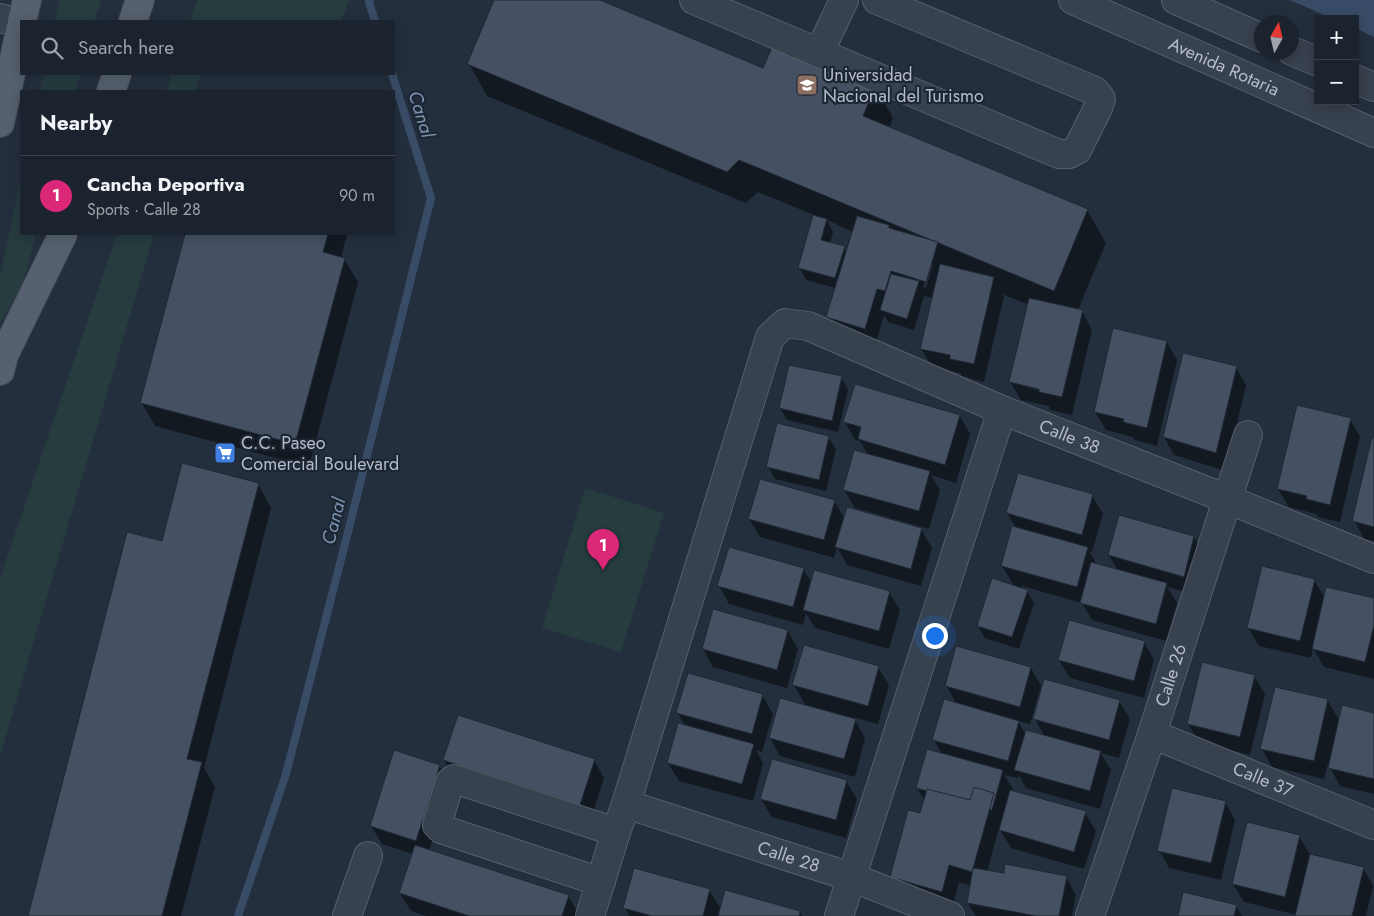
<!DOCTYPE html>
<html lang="en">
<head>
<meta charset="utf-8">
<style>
  :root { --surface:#1b232e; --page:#282f3a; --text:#f1f3f6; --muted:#a0a4aa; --line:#39404a; --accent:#db2777 }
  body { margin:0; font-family:Jost,sans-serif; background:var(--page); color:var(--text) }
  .controls { position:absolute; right:15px; top:15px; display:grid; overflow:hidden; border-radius:0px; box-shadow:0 2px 12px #0003 }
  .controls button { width:45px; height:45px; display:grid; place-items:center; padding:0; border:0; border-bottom:1px solid var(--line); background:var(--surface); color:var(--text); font:25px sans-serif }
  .compass { position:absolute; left:1254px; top:15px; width:45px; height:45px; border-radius:50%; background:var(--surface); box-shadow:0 2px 12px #0003; rotate:8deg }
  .you { position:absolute; left:934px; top:635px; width:18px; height:18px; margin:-12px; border:4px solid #fff; border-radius:50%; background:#1a73e8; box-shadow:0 0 0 8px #1a73e833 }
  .badge { display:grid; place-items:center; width:32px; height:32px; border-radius:50%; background:var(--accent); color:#fff; font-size:16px; font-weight:700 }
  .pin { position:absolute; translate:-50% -41px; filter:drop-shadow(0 1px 2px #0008) }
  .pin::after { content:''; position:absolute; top:26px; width:18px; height:15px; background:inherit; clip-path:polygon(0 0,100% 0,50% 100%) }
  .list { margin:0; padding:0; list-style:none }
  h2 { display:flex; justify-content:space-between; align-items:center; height:65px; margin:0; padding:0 20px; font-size:21px }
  h2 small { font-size:16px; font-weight:400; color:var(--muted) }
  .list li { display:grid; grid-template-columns:32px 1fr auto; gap:15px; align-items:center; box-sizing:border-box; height:80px; padding:0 20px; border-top:1px solid var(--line) }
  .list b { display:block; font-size:19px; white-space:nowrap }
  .list p { margin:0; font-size:16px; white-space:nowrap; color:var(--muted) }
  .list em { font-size:16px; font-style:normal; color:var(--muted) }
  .icon { flex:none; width:28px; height:28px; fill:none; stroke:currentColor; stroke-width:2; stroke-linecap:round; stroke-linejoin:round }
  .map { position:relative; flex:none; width:1374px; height:916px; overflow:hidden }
  .search { position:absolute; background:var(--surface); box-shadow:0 2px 12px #0003; left:20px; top:20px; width:375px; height:55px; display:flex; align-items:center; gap:12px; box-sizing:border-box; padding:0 18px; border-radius:0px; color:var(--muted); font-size:19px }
  .panel { position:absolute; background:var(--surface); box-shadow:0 2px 12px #0003; left:20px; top:90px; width:375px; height:145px; border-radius:0px }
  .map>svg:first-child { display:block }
</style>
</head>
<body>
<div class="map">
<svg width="1374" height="916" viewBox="0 0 1374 916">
  <rect width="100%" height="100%" fill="#242f3e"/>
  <!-- green -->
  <g fill="#263c3f">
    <polygon points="60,0 101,0 95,21 55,21"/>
    <polygon points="197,0 349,0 341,21 190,21"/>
    <polygon points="44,74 80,74 76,91 40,91"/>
    <polygon points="172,74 201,74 196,91 166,91"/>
    <polygon points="21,178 21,234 36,234 22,286 0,324 0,276"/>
    <polygon points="117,234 154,234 0,756 0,578"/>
    <polygon points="585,488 664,513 621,652 542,628"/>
  </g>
  <!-- water -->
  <polygon fill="#394c67" points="1290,0 1374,0 1374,37 1355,28 1355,19 1333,19"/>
  <!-- shadow -->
  <g fill="#0007" fill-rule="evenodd">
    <path d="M496,0H596L764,69L875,86L893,118L889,128L1087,210L1106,243L1078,310L1082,311L1092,330L1072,415L1050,410L1049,406L1021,400L1010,382L1029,305L1002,294L1004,296L984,382L962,376L960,373L932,367L921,348L933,298L924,296L914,330L888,322L884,315L875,346L838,335L827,317L836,288L806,280L799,267L814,215L758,192L746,203L487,96L469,64ZM827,220L853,232L847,253L844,248L830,244L833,232ZM930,264H933L926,288L923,287ZM1023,384L1046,389L1045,392L1023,386Z"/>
    <polygon points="186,234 347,234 341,258 344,259 358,282 309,467 155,426 142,403"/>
    <polygon points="1167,342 1177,360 1157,446 1135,440 1133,437 1106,430 1095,412"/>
    <polygon points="1236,367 1246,385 1226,471 1174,455 1164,437"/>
    <polygon points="841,377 848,390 838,432 787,420 780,408"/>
    <polygon points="960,416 970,434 956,483 931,475 940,490 929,529 855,508 844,490 868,455 860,441 855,440 845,422"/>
    <polygon points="1350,419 1360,437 1340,522 1318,517 1316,514 1289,507 1278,489"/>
    <polygon points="828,437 836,449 826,491 775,479 768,467"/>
    <polygon points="1374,439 1374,541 1364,539 1354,520"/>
    <polygon points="258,484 271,508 204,768 215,787 181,916 29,916"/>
    <polygon points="1092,495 1103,514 1092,552 1089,551 1097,565 1118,571 1109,555 1194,537 1204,556 1194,594 1167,587 1177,603 1166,641 1092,620 1082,603 1022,586 1021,589 1027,591 1034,603 1019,649 985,638 978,626 1014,586 1002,566 1016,528 1007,513"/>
    <polygon points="834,501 845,519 921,529 932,548 921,586 847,565 837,547 834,558 760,537 749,519"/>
    <polygon points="803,569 812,583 889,592 900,610 889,649 815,628 806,613 803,625 729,604 719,586"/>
    <polygon points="1314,580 1325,598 1374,600 1374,679 1324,667 1313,648 1311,658 1259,646 1248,628"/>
    <polygon points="788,631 798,649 787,688 713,667 703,649"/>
    <polygon points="1144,642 1154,660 1144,698 1070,678 1059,660"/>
    <polygon points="878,667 889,685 878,724 853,717 865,738 855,777 780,756 770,738 806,706 794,685"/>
    <polygon points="1031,668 1041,686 1030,724 1018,721 1026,735 1045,737 1035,719 1119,701 1130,719 1119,758 1101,753 1111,770 1100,809 1026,788 1019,775 1018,778 1004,775 1013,789 1012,792 1085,813 1096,831 1084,869 1011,848 999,828 987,872 1005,875 1066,877 1076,895 1072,916 976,916 968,903 971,886 959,882 952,909 902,895 891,877 921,815 925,801 917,788 942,754 934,740 957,705 946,685"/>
    <polygon points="1254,676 1265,694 1250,755 1199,742 1188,724"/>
    <polygon points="762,695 773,714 762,752 756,750 763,763 753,801 679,781 668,763 685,726 678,713"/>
    <polygon points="1328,701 1340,722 1374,714 1374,794 1340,786 1328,764 1324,779 1272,767 1262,749"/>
    <polygon points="444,760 594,760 604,778 590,822 455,778"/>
    <polygon points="439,766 450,784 429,851 569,897 579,915 579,916 426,916 411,911 400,893 413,854 382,844 371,826"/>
    <polygon points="846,781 857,799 846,838 772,817 761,799"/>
    <polygon points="1225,802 1235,820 1221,880 1169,868 1159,850"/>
    <polygon points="1299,836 1310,855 1363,868 1373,886 1366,916 1297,916 1297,915 1244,902 1233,884"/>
    <polygon points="709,890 721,909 800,912 802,916 630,916 625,908"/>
    <polygon points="1236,906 1242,916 1179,916"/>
  </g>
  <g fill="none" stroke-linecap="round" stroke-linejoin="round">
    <!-- stream -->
    <g stroke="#394c67" stroke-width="8">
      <polyline points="370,0 369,2 375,21"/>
      <polyline points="238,916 286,774 347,536 431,198 392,74"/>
    </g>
  </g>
  <!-- building -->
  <g fill="#455162" stroke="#1f2835">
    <polygon points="494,0 600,0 763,68 774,43 876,85 863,116 1088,209 1054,291 739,160 727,172 467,64"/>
    <polygon points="813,215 827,219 821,240 845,246 835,278 798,268"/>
    <polygon points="857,216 889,225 889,228 938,242 926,282 891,271 885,291 877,289 865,329 826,317"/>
    <polygon points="185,234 328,234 323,252 345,258 295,444 140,403"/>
    <polygon points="940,264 994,277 974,364 950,359 950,355 920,349"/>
    <polygon points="891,274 919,281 907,319 880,310"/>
    <polygon points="1029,298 1083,310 1062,397 1039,392 1039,389 1009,382"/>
    <polygon points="1113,328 1167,341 1147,428 1123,422 1124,419 1094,412"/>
    <polygon points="1183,353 1237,366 1216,453 1163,437"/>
    <polygon points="789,365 842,376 832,421 779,408"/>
    <polygon points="855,384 960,415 945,465 858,439 861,427 843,422"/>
    <polygon points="1297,405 1351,418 1330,505 1306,499 1307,496 1277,489"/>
    <polygon points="777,423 829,436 819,480 766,467"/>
    <polygon points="1372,437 1374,438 1374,527 1352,521"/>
    <polygon points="854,450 930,471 919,511 843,490"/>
    <polygon points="182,463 259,483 187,759 202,762 162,916 28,916 127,532 162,541"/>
    <polygon points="1018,473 1093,494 1082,535 1006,513"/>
    <polygon points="760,479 835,500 824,540 748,519"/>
    <polygon points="847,507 922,528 911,569 835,547"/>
    <polygon points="1119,515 1194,536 1184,577 1108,555"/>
    <polygon points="1012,526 1088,547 1077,587 1001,566"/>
    <polygon points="729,547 804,568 793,607 717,586"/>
    <polygon points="1091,562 1167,583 1156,624 1080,603"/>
    <polygon points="1262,566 1315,579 1300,641 1247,628"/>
    <polygon points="814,570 890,591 879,631 803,610"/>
    <polygon points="992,578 1028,590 1012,637 977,626"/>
    <polygon points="1326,587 1374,598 1374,625 1365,662 1312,649"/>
    <polygon points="713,609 788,630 777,670 702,649"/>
    <polygon points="1069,620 1145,641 1134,681 1058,660"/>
    <polygon points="804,645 879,666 868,706 792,685"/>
    <polygon points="956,646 1031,667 1020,707 945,686"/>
    <polygon points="1202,662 1255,675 1240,737 1187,724"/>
    <polygon points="688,673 763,694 752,734 676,713"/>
    <polygon points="1044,679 1120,700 1109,740 1033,719"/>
    <polygon points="1275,687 1328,699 1314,761 1260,749"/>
    <polygon points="780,698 856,719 844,759 769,738"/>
    <polygon points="944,699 1019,721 1008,761 932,740"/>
    <polygon points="1342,705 1374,713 1374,779 1328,768"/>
    <polygon points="458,715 595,759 580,805 443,760"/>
    <polygon points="678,723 754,744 742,784 667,763"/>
    <polygon points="1026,730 1101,751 1090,791 1014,770"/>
    <polygon points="927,749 1003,770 992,810 916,788"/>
    <polygon points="394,750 440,765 416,841 370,826"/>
    <polygon points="772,759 847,780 836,820 760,799"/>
    <polygon points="974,787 994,793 972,872 949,865 942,892 890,877 908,810 920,813 927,789 970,800"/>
    <polygon points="1172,788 1226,801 1211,863 1157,851"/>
    <polygon points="1010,790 1086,811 1074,852 999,830"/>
    <polygon points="1247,822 1300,835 1285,897 1232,884"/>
    <polygon points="415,845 569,895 562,916 469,916 399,893"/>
    <polygon points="1310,854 1364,867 1352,916 1295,916"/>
    <polygon points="1005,864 1067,876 1059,916 1036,916 967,903 973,868 1004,873"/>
    <polygon points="634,868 710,889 703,916 652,916 623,908"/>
    <polygon points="725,890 800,911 799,916 718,916"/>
    <polygon points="1183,892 1237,905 1234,916 1178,916"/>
  </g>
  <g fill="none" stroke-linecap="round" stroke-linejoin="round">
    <!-- minor casing -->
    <g stroke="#565f6c" stroke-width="30">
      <g id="minor">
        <polyline points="694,0 1059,154 1069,154 1077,150 1098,108 1101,99 1095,91 877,0"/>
        <path id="s1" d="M1073,0L1374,133"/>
        <polyline points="1176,0 1262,38"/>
        <polyline points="0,18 21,23"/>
        <polyline points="1292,51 1318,62"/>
        <polyline points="819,53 844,0"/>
        <polyline points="1355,79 1374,87"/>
        <path id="s2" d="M1152,734L1374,825"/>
        <path id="s3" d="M626,804L851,877L950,916"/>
        <polyline points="601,882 441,829 437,825 438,821 450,782 454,779 616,832"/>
        <polyline points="347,916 368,856"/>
        <path id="s4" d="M590,916L616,832L626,804L770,337L785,323L808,326L1002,410L1227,499L1374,559"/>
        <polyline points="839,916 1002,410"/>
        <path id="s5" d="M1090,916L1152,734L1248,435"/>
      </g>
    </g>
    <!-- major casing -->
    <g stroke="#414a57" stroke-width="30">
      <g id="major">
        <polyline points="22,21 27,0"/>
        <polyline points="133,21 140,0"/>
        <polyline points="111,91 117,74"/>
        <polyline points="0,123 21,27"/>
        <polyline points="0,371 4,355 63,234"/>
      </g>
    </g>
    <!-- minor -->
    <use href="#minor" stroke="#38414e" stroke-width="28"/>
    <!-- major -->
    <use href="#major" stroke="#56606e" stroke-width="28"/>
  </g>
  <!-- icons -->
  <defs>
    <g id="university-square" transform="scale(1.125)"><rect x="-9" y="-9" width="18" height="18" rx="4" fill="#8d6e63" stroke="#1d2633"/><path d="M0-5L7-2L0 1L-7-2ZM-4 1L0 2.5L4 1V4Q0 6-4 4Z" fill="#fff"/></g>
    <g id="supermarket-square" transform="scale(1.125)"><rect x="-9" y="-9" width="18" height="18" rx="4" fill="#3f7fe0" stroke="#1d2633"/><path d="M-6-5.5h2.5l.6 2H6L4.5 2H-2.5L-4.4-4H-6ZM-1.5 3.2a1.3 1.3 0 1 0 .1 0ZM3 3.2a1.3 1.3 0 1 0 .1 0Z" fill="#fff"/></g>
  </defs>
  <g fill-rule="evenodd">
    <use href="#university-square" x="807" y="85"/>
    <use href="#supermarket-square" x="225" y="453"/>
  </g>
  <g text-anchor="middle" stroke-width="4.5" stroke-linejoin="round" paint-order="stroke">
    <!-- street labels -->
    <g font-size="18" fill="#b4bcc9" stroke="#1d2633">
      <text dy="6" stroke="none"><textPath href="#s1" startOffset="165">Avenida Rotaria</textPath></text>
      <text dy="6" stroke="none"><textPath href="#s4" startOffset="934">Calle 38</textPath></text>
      <text dy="6" stroke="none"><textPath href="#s5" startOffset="254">Calle 26</textPath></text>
      <text dy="6" stroke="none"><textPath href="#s2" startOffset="120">Calle 37</textPath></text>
      <text dy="6" stroke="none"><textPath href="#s3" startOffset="171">Calle 28</textPath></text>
    </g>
    <!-- poi labels -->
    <g font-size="18" fill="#b4bcc9" stroke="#1d2633" text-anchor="start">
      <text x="823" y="81">Universidad<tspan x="823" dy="21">Nacional del Turismo</tspan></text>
      <text x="241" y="449">C.C. Paseo<tspan x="241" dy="21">Comercial Boulevard</tspan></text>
    </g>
    <!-- water labels -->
    <g font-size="19" font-style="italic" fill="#7c92b1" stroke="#1d2633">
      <text transform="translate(422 114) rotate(73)" y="7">Canal</text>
      <text transform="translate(333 521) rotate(-76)" y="7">Canal</text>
    </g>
  </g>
</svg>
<div class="controls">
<button>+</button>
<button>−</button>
</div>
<svg class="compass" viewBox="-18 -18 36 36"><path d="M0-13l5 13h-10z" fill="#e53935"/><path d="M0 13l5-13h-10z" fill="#a0a4aa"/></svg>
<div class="you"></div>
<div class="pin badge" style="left:603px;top:570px">1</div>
<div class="search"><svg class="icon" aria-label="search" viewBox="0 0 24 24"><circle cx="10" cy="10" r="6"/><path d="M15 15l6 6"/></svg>Search here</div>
<section class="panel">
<h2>Nearby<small></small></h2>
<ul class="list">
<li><span class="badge">1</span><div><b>Cancha Deportiva</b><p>Sports · Calle 28</p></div><em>90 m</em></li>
</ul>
</section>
</div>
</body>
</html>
